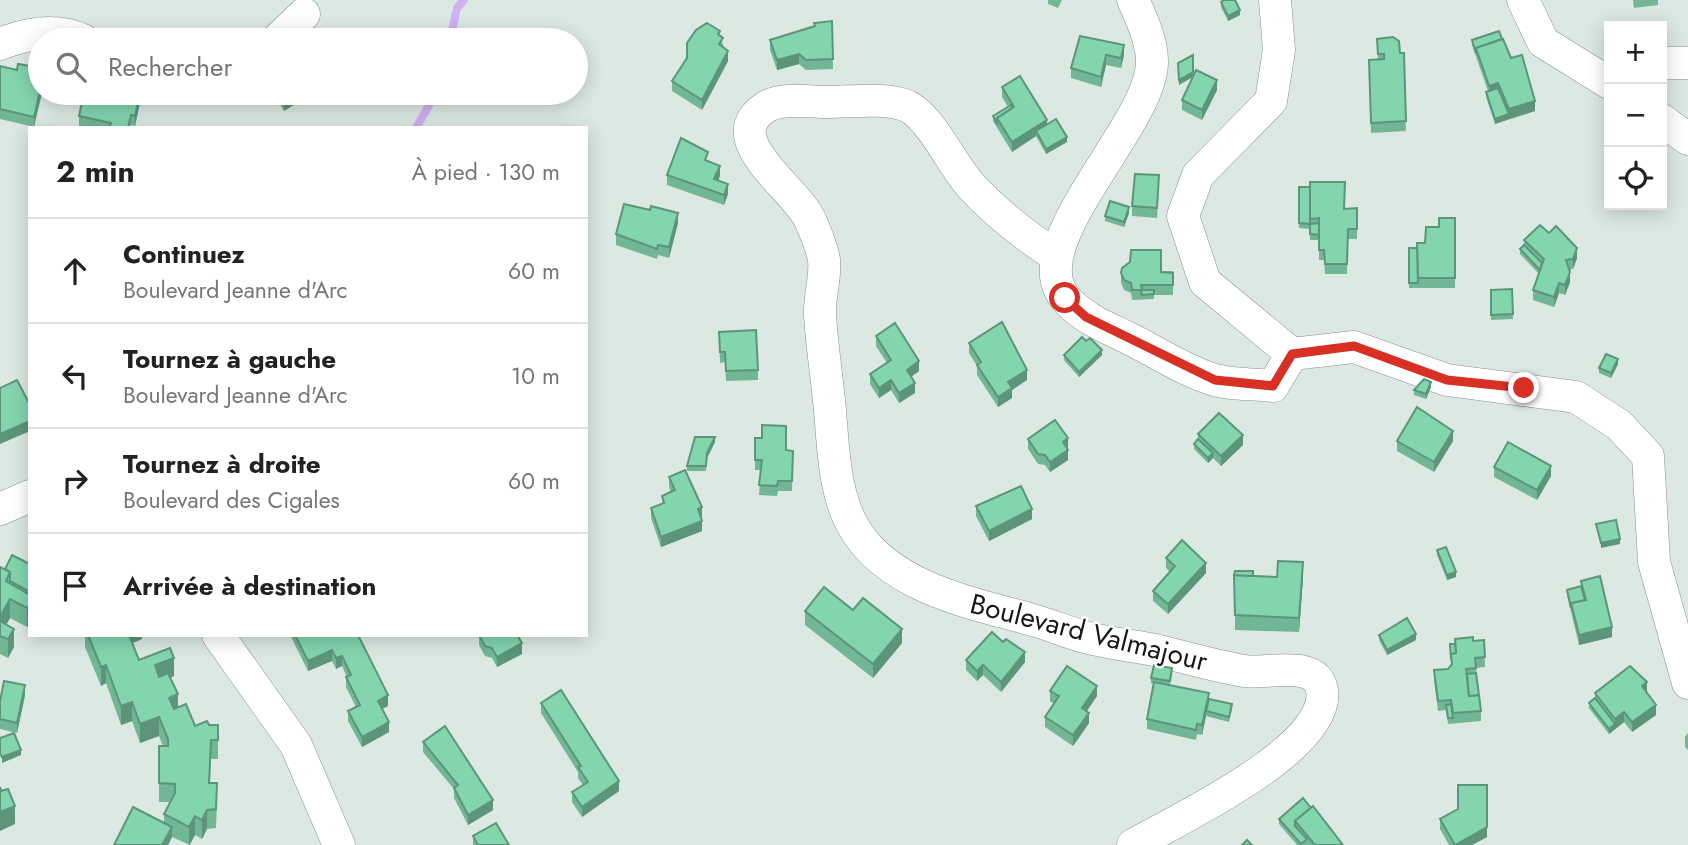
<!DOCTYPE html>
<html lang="fr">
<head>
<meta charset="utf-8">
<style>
  :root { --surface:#fff; --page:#f6f6f6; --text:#222; --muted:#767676; --line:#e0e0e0 }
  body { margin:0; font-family:Jost,sans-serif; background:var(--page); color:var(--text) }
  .controls { position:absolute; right:21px; top:21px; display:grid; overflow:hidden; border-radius:0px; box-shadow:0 4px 18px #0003 }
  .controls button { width:63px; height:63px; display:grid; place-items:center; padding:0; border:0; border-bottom:2px solid var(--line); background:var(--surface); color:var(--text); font:35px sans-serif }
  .stop { position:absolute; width:21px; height:21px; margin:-16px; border:5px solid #d93025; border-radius:50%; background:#fff }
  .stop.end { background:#d93025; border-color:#fff; box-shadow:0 2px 7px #0008 }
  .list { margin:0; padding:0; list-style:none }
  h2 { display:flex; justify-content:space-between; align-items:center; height:91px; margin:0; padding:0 28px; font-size:30px }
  h2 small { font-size:23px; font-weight:400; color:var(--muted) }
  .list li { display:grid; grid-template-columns:46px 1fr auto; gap:21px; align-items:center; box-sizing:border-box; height:105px; padding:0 28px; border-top:2px solid var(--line) }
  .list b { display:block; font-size:26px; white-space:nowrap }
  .list p { margin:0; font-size:23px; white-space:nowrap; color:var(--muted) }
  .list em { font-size:23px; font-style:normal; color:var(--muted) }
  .icon { flex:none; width:38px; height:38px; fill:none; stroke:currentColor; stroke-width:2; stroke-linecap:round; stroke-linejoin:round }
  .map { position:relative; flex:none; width:1688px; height:845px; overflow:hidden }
  .search { position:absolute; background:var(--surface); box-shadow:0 4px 18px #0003; left:28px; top:28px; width:560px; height:77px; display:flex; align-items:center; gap:18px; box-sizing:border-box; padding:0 24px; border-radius:38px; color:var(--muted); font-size:26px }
  .panel { position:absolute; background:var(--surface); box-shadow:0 4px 18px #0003; left:28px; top:126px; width:560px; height:511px; border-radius:0px }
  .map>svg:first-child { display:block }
</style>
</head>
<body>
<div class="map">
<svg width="1688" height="845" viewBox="0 0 1688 845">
  <rect width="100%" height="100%" fill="#dce9e2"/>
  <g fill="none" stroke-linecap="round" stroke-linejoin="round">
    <!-- stream -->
    <g stroke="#d1b0f4" stroke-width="8">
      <polyline points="450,40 457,8 464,0"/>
      <polyline points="416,128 436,93"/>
    </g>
    <!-- minor casing -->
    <g stroke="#87928c" stroke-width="33">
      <g id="minor">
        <path d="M1133,0C1141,17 1152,41 1152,61C1153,125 1018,245 1066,299C1082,317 1103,326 1124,336C1152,349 1186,372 1215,380C1233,385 1255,384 1273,386L1292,354L1205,282L1183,216L1198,175L1271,101L1279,50L1275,0"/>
        <polyline points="1523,0 1543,42 1609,83"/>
        <polyline points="277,40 304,14"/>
        <path d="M0,44C27,33 56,28 83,40"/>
        <polyline points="1662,63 1688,63"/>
        <polyline points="1662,120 1688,139"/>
        <path d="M1056,256C1024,235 997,214 971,186C952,165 931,117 907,106C884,97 852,102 828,102C811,102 781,97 766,107C715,139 799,190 811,222C816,234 822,247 824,260C826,278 819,297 820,315C822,347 827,378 830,410C836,488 837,542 916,582C954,601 995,609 1036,621C1054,626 1071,634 1089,638C1112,644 1136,646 1159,651C1187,658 1215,666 1244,671C1265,675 1316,658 1322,690C1332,748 1175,821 1133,845"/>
        <polyline points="1292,354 1354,347 1447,380 1576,397 1619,425 1648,456 1654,562 1688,683"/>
        <polyline points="0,509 30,496"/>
        <polyline points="218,635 296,745 339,845"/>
      </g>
    </g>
    <!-- minor -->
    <use href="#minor" stroke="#fff" stroke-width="32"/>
  </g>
  <!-- wall -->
  <g fill="#71b796">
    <polygon points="1048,0 1062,0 1058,8 1048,4"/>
    <polygon points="1633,0 1658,0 1658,5 1634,8"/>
    <polygon points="1221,2 1240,15 1228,21 1221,7"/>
    <polygon points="832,21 833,69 806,70 799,64 777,70 770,50 770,40"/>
    <polygon points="720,35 728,61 702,110 672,91 672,81"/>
    <polygon points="1080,36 1124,55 1121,68 1106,65 1101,87 1071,78 1071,68"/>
    <polygon points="1377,39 1400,53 1404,53 1406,131 1371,133 1369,60 1378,60"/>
    <polygon points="1472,40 1511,58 1535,111 1495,124 1486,97 1486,92 1488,91 1472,45"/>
    <polygon points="40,55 34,127 0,119 0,66 17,70 30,66"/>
    <polygon points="1002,87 1047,125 1067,142 1046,154 1036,136 1012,152 993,121 993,116 1008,107 1002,97"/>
    <polygon points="1217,90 1202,120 1182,110 1182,100"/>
    <polygon points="141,93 141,98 135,126 131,125 130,128 86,128 79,126 79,116"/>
    <polygon points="273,93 326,93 307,105 303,99 284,111"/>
    <polygon points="708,161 720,176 718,180 728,194 724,205 667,185 667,175"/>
    <polygon points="1159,185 1157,218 1132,216 1132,206"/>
    <polygon points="1299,187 1344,209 1357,208 1357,239 1348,239 1347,274 1325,274 1324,260 1319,260 1319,235 1319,240 1310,240 1310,229 1299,228"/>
    <polygon points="650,210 678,223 669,258 658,255 657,259 616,245 616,234"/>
    <polygon points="1129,213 1124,227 1105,221 1105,216"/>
    <polygon points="1455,218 1455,288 1409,288 1409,248 1417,248 1425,243 1439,227"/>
    <polygon points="1524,240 1577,258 1573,269 1569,270 1570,282 1565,295 1559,293 1554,307 1533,300 1533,290 1539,274 1520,254 1520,249 1524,245"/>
    <polygon points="1173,271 1173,295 1154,295 1154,299 1132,300 1131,293 1124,290 1121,283 1121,273"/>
    <polygon points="1512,289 1513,319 1491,320 1491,290"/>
    <polygon points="719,332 758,370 758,380 726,381 725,362 720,363"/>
    <polygon points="876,336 919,371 911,377 915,393 899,403 891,390 879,398 870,384 870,374 887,363 876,346"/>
    <polygon points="969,343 1027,380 1012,390 1012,398 998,407 977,375 977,366 969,353"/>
    <polygon points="1064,355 1102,355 1079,377 1064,360"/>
    <polygon points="1618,364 1611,378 1599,373 1599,368"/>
    <polygon points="1431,387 1426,399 1414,395 1414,390"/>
    <polygon points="1198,434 1243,445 1221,466 1213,458 1208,463 1194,449 1194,444 1198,439"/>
    <polygon points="755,438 786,450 793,451 792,491 778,491 777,496 759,495 761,470 755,470"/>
    <polygon points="1028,439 1068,449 1068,460 1050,472 1045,465 1038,464 1028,449"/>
    <polygon points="1397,441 1453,441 1434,472 1397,451"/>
    <polygon points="715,442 707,458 706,471 687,471 687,466"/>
    <polygon points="1494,467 1551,476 1537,500 1494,477"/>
    <polygon points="669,477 702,517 701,518 702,531 661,547 651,518 651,508 662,504 662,496 671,492 669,487"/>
    <polygon points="976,506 1032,519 989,541 976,516"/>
    <polygon points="1437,550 1456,577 1447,580 1437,555"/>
    <polygon points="1166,558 1206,573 1168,614 1153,601 1153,591 1170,572 1166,568"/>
    <polygon points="30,564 30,622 27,627 10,618 6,625 14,647 8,658 0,654 0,567 5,569"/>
    <polygon points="1235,571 1253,576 1277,577 1303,577 1299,632 1235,630"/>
    <polygon points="1581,581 1612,637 1579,645 1567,595 1567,590 1581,586"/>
    <polygon points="805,611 902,643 873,678 805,625"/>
    <polygon points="85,635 142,635 142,639 132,643 139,660 174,676 170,678 178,707 195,726 218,725 218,759 211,759 210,783 217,802 216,828 207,829 202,839 195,835 190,845 172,837 168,845 114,845 164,823 164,814 171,802 159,802 159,746 163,746 159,736 140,743 132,721 121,725 106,683 101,686 85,647"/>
    <polygon points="290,635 358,635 388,706 382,709 389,732 362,747 348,721 348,711 356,707 346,687 346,677 347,677 342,666 336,669 332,661 308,671"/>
    <polygon points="479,635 522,654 497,667 492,658 485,656 479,645"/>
    <polygon points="1379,635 1416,640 1387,655 1379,640"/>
    <polygon points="1484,640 1485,667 1476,668 1481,711 1481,721 1448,724 1446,710 1438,711 1434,680 1434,670 1448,669 1451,665 1450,644"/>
    <polygon points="966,660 1025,662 1001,692 983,675 977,681 966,670"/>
    <polygon points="1172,673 1170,685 1209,699 1232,709 1229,722 1206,716 1202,735 1197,734 1196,740 1147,729 1147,719 1154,684 1151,683 1151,678"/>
    <polygon points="1050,691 1097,696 1086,712 1089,723 1073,746 1045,727 1045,717 1054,704 1050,701"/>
    <polygon points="1647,692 1656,715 1632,732 1624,722 1609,734 1589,708 1589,703 1595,698 1595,693"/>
    <polygon points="25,695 17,733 0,729 0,701"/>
    <polygon points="541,703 619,791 582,817 572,802 572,792 583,785 578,778 578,772 541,713"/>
    <polygon points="1688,733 1688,750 1685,747 1685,737"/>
    <polygon points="423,742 493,810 468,825 454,798 454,789 423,752"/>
    <polygon points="1303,798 1343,845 1297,845 1279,824 1279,819"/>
    <polygon points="1440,819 1487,837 1472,845 1449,845 1440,829"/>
    <polygon points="473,836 509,845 473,845"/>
  </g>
  <!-- shaded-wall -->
  <g fill="#5c957a">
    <polygon points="1240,10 1240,15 1228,21 1228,16"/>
    <polygon points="1124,45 1124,55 1121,68 1121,58"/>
    <polygon points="728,51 728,61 702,110 702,100"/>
    <polygon points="799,54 799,64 777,70 777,60"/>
    <polygon points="1106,55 1106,65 1101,87 1101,77"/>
    <polygon points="1193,72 1193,77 1179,85 1179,80"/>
    <polygon points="1217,80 1217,90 1202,120 1202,110"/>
    <polygon points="1498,83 1498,93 1489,96 1489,86"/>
    <polygon points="40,93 42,93 34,127 34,117"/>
    <polygon points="140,93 141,93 141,98 135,126 135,116"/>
    <polygon points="297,93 303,93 303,99 284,111 284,101"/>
    <polygon points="310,93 326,93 307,105 307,95"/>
    <polygon points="1535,101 1535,111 1509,119 1509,109"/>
    <polygon points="1509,114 1509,119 1495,124 1495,119"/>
    <polygon points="1047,120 1047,130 1036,131 1036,136 1012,152 1012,142"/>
    <polygon points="1067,137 1067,142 1046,154 1046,149"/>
    <polygon points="720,166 720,176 714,189 714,179"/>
    <polygon points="728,184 728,194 724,205 724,195"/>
    <polygon points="1129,207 1129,213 1124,227 1124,222"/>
    <polygon points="678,213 678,223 669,258 669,247"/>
    <polygon points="1577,248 1577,258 1573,269 1573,259"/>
    <polygon points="1570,272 1570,282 1565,295 1565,285"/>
    <polygon points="1559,283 1559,293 1554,307 1554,297"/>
    <polygon points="1102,350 1102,355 1079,377 1079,372"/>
    <polygon points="1618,359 1618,364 1611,378 1611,373"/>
    <polygon points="919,361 919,371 907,380 907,370"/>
    <polygon points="1027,370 1027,380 1012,390 1012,398 998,407 998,397 1008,382"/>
    <polygon points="891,380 891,390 879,398 879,388"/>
    <polygon points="1431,382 1431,387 1426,399 1426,394"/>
    <polygon points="915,383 915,393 899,403 899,393"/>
    <polygon points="30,421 30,431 0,444 0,434"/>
    <polygon points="1453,431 1453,441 1434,472 1434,462"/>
    <polygon points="1243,435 1243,445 1221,466 1221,456"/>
    <polygon points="715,437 715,442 707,458 707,453"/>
    <polygon points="1068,438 1068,449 1063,452 1063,442"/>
    <polygon points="1068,450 1068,460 1050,472 1050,462"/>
    <polygon points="1213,453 1213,458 1208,463 1208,458"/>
    <polygon points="1551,466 1551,476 1537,500 1537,490"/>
    <polygon points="702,507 702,517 698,519 698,509"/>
    <polygon points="1032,509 1032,519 989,541 989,531"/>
    <polygon points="702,521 702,531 661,547 661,537"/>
    <polygon points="1620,539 1620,544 1601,548 1601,543"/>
    <polygon points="1303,562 1303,577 1299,632 1299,618"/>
    <polygon points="1206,563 1206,573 1168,614 1168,604"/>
    <polygon points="1456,572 1456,577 1447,580 1447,575"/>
    <polygon points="10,599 10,618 0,636 0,617"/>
    <polygon points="30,604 30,622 27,627 27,608"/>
    <polygon points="1612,627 1612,637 1579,645 1579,635"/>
    <polygon points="14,629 14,647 8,658 8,639"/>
    <polygon points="902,629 902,643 873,678 873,664"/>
    <polygon points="1416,634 1416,640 1387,655 1387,650"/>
    <polygon points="126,635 142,635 142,639 126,646"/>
    <polygon points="522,643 522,654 497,667 497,657"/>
    <polygon points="332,650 332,661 308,671 308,661"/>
    <polygon points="1025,652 1025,662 1001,692 1001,682"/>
    <polygon points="342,656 342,666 336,669 336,658"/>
    <polygon points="174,658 174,676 155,684 155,665"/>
    <polygon points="106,665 106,683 101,686 101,667"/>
    <polygon points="983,665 983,675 977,681 977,671"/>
    <polygon points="1647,682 1647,693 1642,686"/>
    <polygon points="25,685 25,695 17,733 17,723"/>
    <polygon points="1097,686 1097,696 1082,718 1082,708"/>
    <polygon points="1209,693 1209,703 1206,711 1206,716 1202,735 1202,725"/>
    <polygon points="178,694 178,713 169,717 169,698"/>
    <polygon points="388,695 388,706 378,711 378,701"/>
    <polygon points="132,702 132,721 121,725 121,706"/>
    <polygon points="1656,705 1656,715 1632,732 1632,722"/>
    <polygon points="1624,712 1624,722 1609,734 1609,729 1615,724 1615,719"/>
    <polygon points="1089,713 1089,723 1073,746 1073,735"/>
    <polygon points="159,717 159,736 140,743 140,724"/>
    <polygon points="389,722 389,732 362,747 362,737"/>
    <polygon points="21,750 21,755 2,763 2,757"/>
    <polygon points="619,781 619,791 582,817 582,807"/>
    <polygon points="1487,785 1487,837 1472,845 1455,845"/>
    <polygon points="493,800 493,810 468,825 468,815"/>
    <polygon points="15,806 15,824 0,831 0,812"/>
    <polygon points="207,810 207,829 202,839 202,820"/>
    <polygon points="195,816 195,835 189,845 189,827"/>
    <polygon points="172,827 172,837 168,845 162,845"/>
  </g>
  <!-- building -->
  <g fill="#83d5ae" stroke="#5c957a" stroke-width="2">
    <polygon points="1224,0 1235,0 1240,10 1228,16 1221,2"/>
    <polygon points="832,21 833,59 806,60 799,54 777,60 770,40 815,26 814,23"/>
    <polygon points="707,23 720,31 718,34 723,38 719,44 728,51 702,100 672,81 687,58 687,43 696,30"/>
    <polygon points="1499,31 1502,39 1476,48 1476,53 1472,40"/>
    <polygon points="1080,36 1124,45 1121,58 1106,55 1101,77 1071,68"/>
    <polygon points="1393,37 1399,41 1400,53 1404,53 1406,121 1371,123 1369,60 1384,59 1384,54 1378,54 1377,39"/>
    <polygon points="1503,39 1511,58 1522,55 1535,101 1509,109 1498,83 1489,86 1476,48"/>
    <polygon points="33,53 40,55 40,91 34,117 0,109 0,66 17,70 18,64 30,66"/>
    <polygon points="1193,55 1193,72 1179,80 1178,63"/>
    <polygon points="1196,70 1217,80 1202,110 1182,100"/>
    <polygon points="1020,76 1047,120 1012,142 997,118 1014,107 1002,87"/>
    <polygon points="1498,88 1509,114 1495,119 1486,92"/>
    <polygon points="84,93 140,93 135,116 131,115 128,128 109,128 111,123 79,116"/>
    <polygon points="279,93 297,93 284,101"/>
    <polygon points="1011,105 1012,108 997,118 997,123 993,116"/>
    <polygon points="1056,119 1067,137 1046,149 1036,131"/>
    <polygon points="681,138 708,152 705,160 720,166 714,179 728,184 724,195 667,175"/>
    <polygon points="1135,174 1159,175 1157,208 1132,206"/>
    <polygon points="1310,182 1345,182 1344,209 1357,208 1357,229 1348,229 1347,264 1325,264 1324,250 1319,250 1319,218 1310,219"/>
    <polygon points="1299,187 1310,187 1310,224 1299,223"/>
    <polygon points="1110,201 1129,207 1124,222 1105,216"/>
    <polygon points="624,204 650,210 651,206 678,213 669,247 658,245 657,249 616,234"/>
    <polygon points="1439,218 1455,218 1455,278 1418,278 1417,243 1425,243 1426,227 1439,227"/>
    <polygon points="1319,223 1319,235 1310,234 1310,224"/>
    <polygon points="1540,225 1549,233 1556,226 1577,248 1573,259 1566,260 1570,272 1565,285 1559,283 1554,297 1533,290 1544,259 1524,240"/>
    <polygon points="1524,245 1542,263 1540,270 1520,249"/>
    <polygon points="1409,248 1417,248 1418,283 1409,283"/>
    <polygon points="1131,250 1161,250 1161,272 1173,273 1173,285 1141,285 1142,290 1132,290 1131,283 1124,280 1121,273 1122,268 1130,262"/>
    <polygon points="1512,289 1513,314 1491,315 1491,290"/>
    <polygon points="1141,290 1154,290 1154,294 1142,295"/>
    <polygon points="1002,322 1027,370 1008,382 1012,388 998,397 977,365 981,362 969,343"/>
    <polygon points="895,323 919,361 907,370 915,383 899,393 891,380 879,388 870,374 891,360 876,336"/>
    <polygon points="756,330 758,370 726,371 725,352 720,352 719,332"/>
    <polygon points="1082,337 1086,341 1090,338 1102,350 1079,372 1064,355"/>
    <polygon points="1606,354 1618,359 1611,373 1599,368"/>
    <polygon points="1424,379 1431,382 1426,394 1414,390"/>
    <polygon points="17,380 30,405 30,421 0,434 0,388"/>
    <polygon points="1417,407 1453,431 1434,462 1397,441"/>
    <polygon points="1219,413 1243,435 1221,456 1198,434"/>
    <polygon points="1055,420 1068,438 1063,442 1068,450 1050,462 1045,455 1038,454 1028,439"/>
    <polygon points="762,425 786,426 786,450 793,451 792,481 778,481 777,486 759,485 762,460 755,460 755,438 762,438"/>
    <polygon points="695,437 715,437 707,453 706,466 687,466"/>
    <polygon points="1198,439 1213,453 1208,458 1194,444"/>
    <polygon points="1508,442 1551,466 1537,490 1494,467"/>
    <polygon points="685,470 702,507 698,509 702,521 661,537 651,508 664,503 662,496 675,490 669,477"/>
    <polygon points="1021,486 1032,509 989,531 976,506"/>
    <polygon points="1616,520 1620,539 1601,543 1596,524"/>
    <polygon points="1182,540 1206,563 1168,604 1153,591 1175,566 1166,558"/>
    <polygon points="1446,547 1456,572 1447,575 1437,550"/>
    <polygon points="12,555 30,564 30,592 10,581 10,572 5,569"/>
    <polygon points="1278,561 1303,562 1299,618 1235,615 1234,575 1277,577"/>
    <polygon points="0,567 10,572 6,581 30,595 30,604 27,608 10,599 0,617"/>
    <polygon points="1235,571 1253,571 1253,576 1234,575"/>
    <polygon points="1600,576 1612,627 1579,635 1571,603 1586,600 1581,581"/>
    <polygon points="1581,586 1585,600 1571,603 1571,608 1567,590"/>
    <polygon points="824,587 853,610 863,598 902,629 873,664 805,611"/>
    <polygon points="1407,618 1416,634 1387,650 1379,635"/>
    <polygon points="0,621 14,629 8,639 0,636"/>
    <polygon points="992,632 1003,642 1006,639 1025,652 1001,682 983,665 977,671 966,660"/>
    <polygon points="88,635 129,635 139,660 170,648 174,658 155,665 159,677 168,673 178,694 169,698 174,709 186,704 195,726 207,721 209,725 218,725 218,740 211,740 209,783 217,783 216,809 207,810 202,820 195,816 189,827 164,814 175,793 175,784 159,783 159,746 168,746 168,739 159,717 140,724 132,702 121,706 106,665 101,667"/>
    <polygon points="295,635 358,635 388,695 378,701 389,722 362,737 348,711 360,705 346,677 351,675 342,656 336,658 332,650 308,661"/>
    <polygon points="479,635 517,635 522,643 497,657 492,648 485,646"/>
    <polygon points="1473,637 1473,641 1484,640 1485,657 1475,658 1476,668 1466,669 1469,696 1479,695 1481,711 1453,713 1451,700 1438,701 1434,670 1448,669 1452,664 1451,654 1456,653 1455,639"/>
    <polygon points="1450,644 1455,644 1456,653 1451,654 1451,659"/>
    <polygon points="1154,665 1172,668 1170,681 1151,678"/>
    <polygon points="1067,666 1097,686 1082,708 1089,713 1073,735 1045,717 1059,696 1050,691"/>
    <polygon points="1630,666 1647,682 1642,686 1656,705 1632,722 1624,712 1615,719 1595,693"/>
    <polygon points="1476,673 1479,695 1469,696 1467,674"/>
    <polygon points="4,681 25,685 17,723 0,719 0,701"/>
    <polygon points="1154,682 1209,693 1202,725 1197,724 1196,730 1147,719"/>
    <polygon points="561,690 619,781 582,807 572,792 588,782 578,767 581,766 541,703"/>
    <polygon points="1595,698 1615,724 1609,729 1589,703"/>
    <polygon points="1209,699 1232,704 1229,717 1206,711"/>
    <polygon points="1451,704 1453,718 1448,718 1446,705"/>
    <polygon points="445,726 493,800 468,815 454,788 458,785 423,742"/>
    <polygon points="14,733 21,750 2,757 0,753 0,738"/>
    <polygon points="1458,785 1487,785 1487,827 1455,845 1440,819 1458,809"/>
    <polygon points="0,787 1,791 8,789 15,806 0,812"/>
    <polygon points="1303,798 1311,808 1295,821 1295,826 1307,839 1301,844 1279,819"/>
    <polygon points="1313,806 1343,845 1315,845 1295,821"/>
    <polygon points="133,807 172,827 162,845 114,845"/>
    <polygon points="496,823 509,845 478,845 473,836"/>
    <polygon points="1247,840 1252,845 1242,845"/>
  </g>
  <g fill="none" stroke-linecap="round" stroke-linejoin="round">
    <!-- route -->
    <polyline stroke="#d93025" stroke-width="9" points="1065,298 1086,317 1215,380 1273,386 1292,354 1354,346 1447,380 1524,388"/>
  </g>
  <g text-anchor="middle" stroke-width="5" stroke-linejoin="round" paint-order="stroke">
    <!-- street labels -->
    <g font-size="28" fill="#151a17" stroke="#fff">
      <text transform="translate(1089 632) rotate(14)" y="10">Boulevard Valmajour</text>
    </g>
  </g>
</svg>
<div class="controls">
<button>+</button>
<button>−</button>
<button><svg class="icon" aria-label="locate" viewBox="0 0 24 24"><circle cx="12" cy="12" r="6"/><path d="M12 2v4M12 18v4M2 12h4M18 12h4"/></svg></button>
</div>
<div class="stop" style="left:1065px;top:298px"></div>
<div class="stop end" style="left:1524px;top:388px"></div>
<div class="search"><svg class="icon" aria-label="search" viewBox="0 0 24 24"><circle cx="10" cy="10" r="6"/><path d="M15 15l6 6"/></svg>Rechercher</div>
<section class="panel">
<h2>2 min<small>À pied · 130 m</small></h2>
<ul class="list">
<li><svg class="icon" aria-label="ahead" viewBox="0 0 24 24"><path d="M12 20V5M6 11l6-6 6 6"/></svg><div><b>Continuez</b><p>Boulevard Jeanne d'Arc</p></div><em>60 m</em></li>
<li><svg class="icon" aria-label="left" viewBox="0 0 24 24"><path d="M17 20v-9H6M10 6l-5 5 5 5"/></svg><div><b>Tournez à gauche</b><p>Boulevard Jeanne d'Arc</p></div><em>10 m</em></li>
<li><svg class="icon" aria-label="right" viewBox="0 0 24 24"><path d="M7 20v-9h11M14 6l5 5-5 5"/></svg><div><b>Tournez à droite</b><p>Boulevard des Cigales</p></div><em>60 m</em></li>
<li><svg class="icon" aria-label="arrive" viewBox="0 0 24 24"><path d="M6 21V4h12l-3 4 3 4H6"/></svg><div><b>Arrivée à destination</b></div></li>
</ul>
</section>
</div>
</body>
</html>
